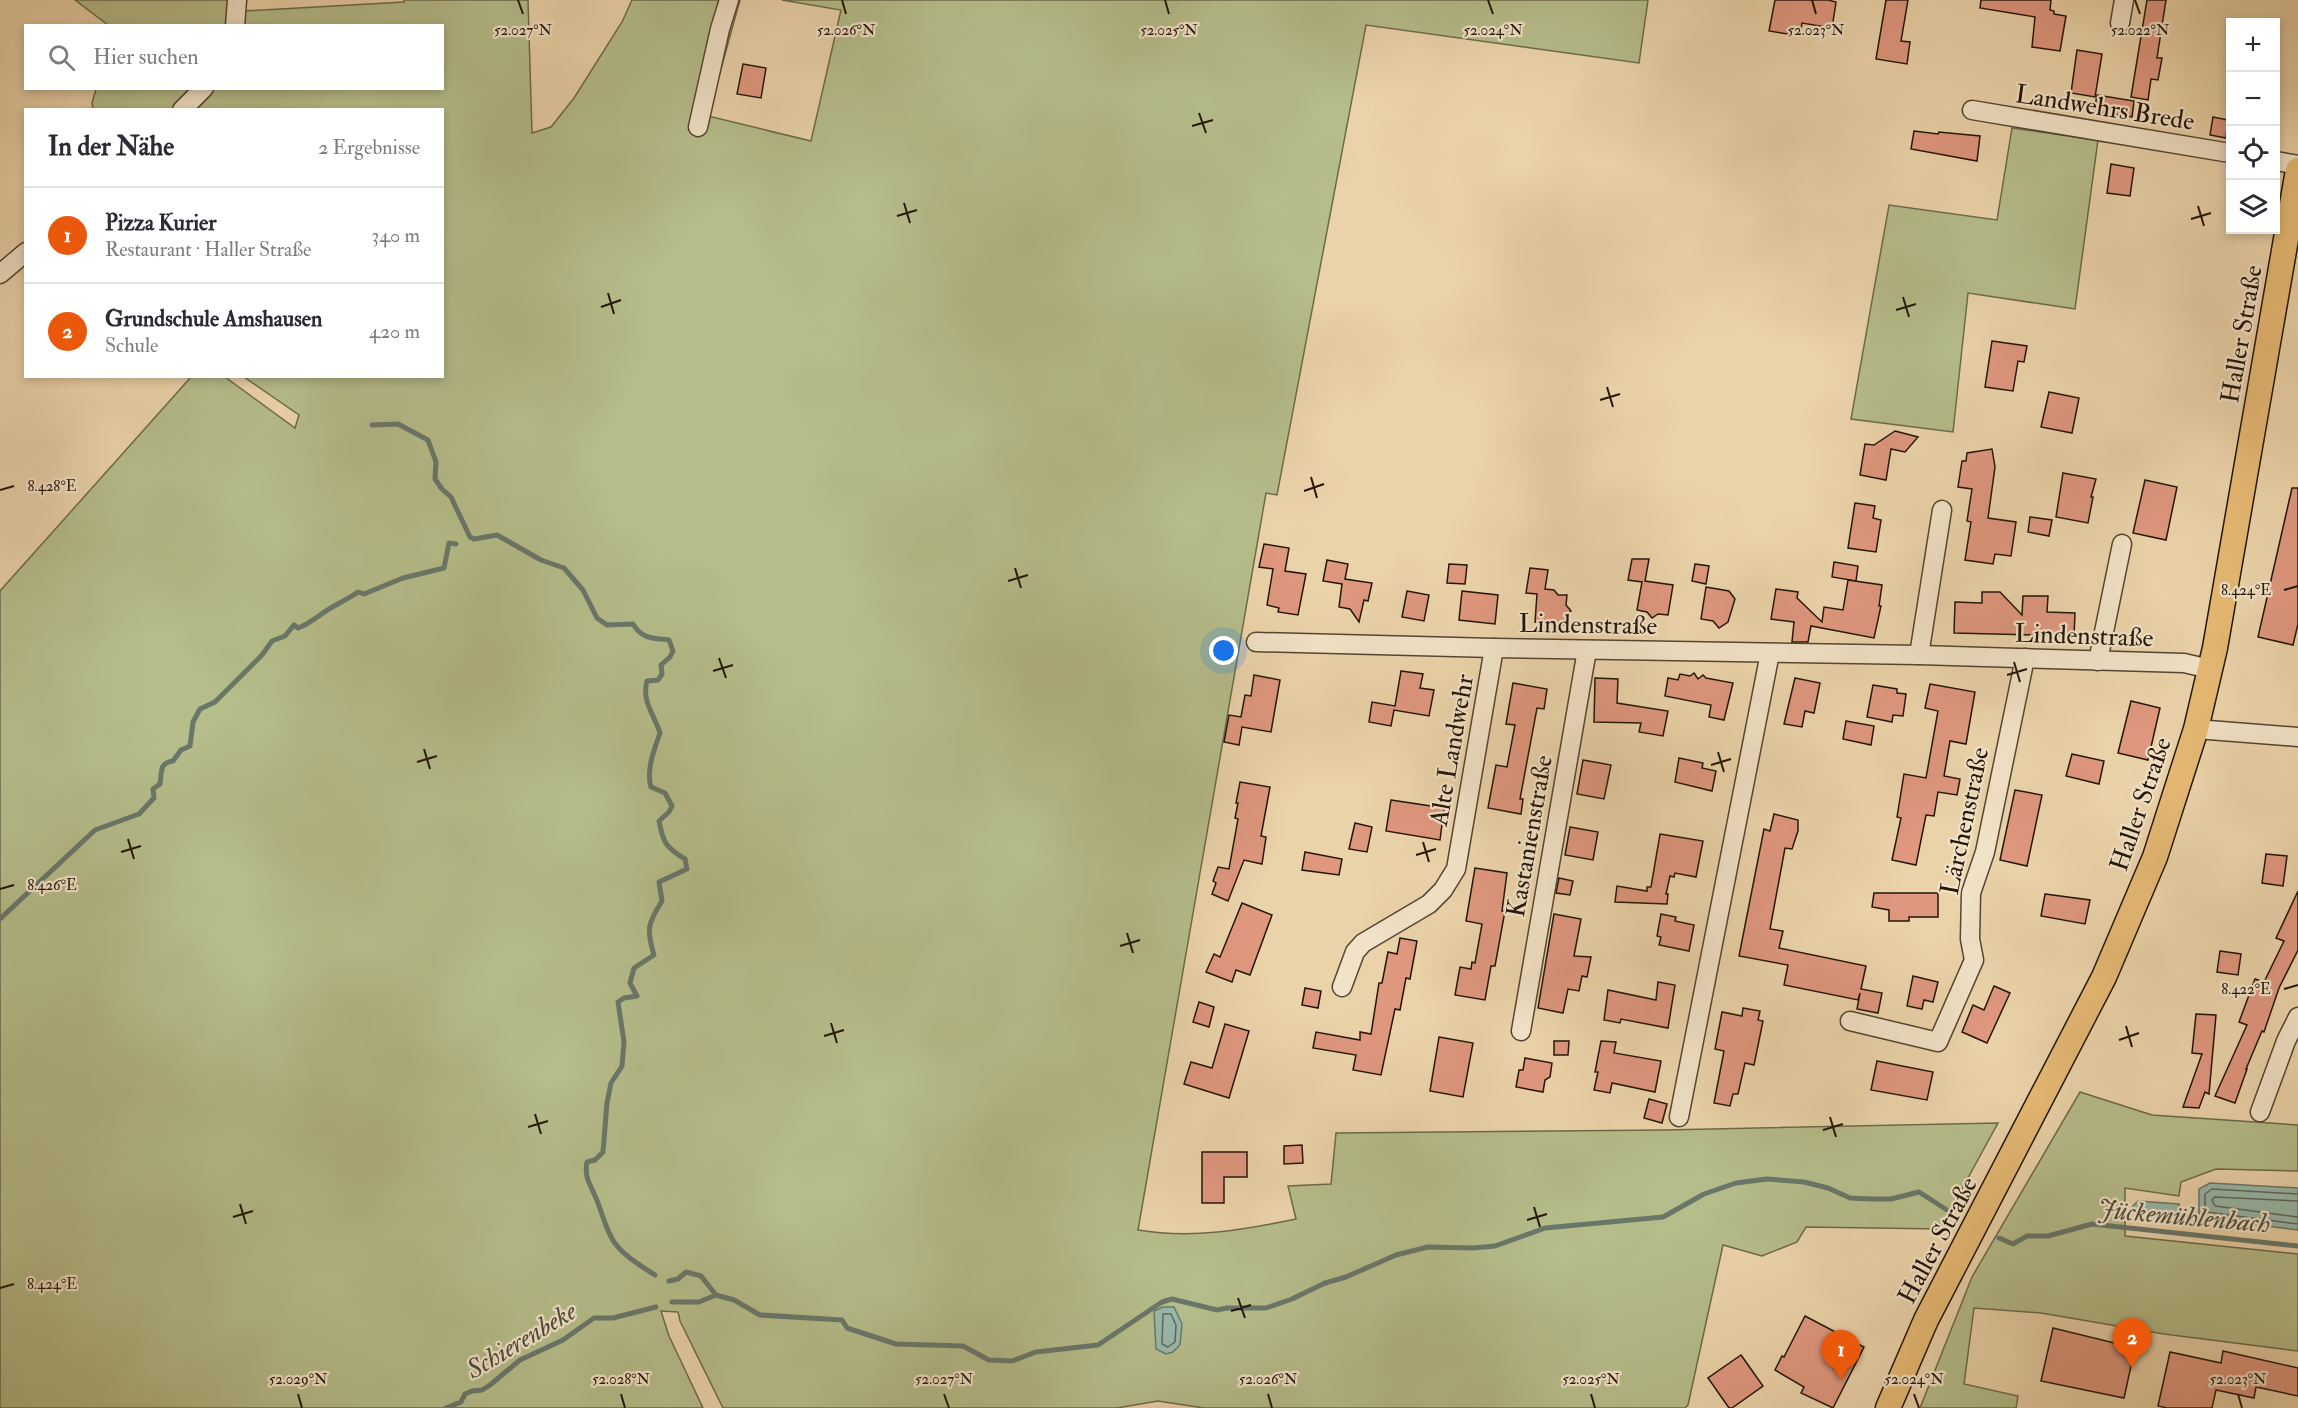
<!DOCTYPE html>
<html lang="de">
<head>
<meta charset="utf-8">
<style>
  :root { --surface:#fff; --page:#f7f7f7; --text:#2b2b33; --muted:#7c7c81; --line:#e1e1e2; --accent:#ea580c }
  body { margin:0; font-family:"IM FELL Double Pica",serif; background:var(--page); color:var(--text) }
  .controls { position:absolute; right:18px; top:18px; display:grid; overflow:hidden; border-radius:0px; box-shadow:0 3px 9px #0003 }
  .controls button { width:54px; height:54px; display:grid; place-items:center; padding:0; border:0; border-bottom:2px solid var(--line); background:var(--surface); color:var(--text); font:30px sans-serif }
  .you { position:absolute; left:1224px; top:651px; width:21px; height:21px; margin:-15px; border:4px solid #fff; border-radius:50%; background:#1a73e8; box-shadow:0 0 0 9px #1a73e833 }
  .badge { display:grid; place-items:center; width:39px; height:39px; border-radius:50%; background:var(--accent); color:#fff; font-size:20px; font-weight:700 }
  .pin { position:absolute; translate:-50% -50px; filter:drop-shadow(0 2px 3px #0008) }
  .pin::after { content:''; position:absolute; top:32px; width:21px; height:18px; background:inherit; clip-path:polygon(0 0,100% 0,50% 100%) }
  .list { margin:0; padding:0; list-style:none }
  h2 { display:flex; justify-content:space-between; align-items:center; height:78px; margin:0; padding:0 24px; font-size:26px }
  h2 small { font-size:20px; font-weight:400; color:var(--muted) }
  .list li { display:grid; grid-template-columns:39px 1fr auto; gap:18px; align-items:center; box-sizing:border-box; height:96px; padding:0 24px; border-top:2px solid var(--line) }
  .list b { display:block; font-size:22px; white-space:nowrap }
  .list p { margin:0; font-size:20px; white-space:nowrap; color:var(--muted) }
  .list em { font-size:20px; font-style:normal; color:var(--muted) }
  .icon { flex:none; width:33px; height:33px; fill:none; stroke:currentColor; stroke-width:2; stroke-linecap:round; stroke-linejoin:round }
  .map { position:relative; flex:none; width:2298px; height:1408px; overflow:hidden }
  .search { position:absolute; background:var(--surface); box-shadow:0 3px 9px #0003; left:24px; top:24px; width:420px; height:66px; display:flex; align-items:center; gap:15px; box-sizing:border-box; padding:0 21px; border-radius:0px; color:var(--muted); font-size:22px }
  .panel { position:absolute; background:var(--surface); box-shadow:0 3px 9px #0003; left:24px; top:108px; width:420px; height:270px; border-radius:0px }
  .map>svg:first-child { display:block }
</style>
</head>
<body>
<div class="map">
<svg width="2298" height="1408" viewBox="0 0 2298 1408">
  <rect width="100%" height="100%" fill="#ebd3a9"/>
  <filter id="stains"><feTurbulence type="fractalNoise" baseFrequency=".00333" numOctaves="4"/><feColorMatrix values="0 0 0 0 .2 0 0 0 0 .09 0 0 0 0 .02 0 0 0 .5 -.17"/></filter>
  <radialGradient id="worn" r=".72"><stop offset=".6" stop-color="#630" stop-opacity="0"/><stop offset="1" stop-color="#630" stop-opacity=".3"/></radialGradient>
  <!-- green -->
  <g fill="#b5bd8a" stroke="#6c6a4a" stroke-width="1.5">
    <polygon points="75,0 232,0 230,25 108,25"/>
    <path d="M404,0H528L532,133L551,127L574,98L622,22L632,0H740L708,116L811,141L841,10L782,0H1648L1639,63L1366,25L1277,495L1266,493L1138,1230C1192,1239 1243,1230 1296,1219L1288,1186L1331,1184L1336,1133L1665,1130L1998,1123L1940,1229L1806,1227L1797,1242L1762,1256L1723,1245L1688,1405L1685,1408H1204L1158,1401L1117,1408H723L680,1321L678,1312L661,1311L669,1336L703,1408H0V591L191,377H225L295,428L299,415L244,377L442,376V110L190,109L210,89L442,88V26L241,25L244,11L404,2Z"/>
    <polygon points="96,89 196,89 174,109 93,109 92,103"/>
    <polygon points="2012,128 2098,140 2075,309 1968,293 1953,432 1851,419 1889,205 1997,220"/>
    <polygon points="2080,1092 2152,1115 2298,1125 2298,1171 2216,1169 2181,1182 2179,1196 2125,1188 2125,1236 2298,1254 2298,1351 2164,1334 2041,1313 1974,1308 1964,1384 2018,1396 2016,1408 1920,1408 1972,1277"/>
  </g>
  <!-- water -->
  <g fill="#98b8aa" stroke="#69776a" stroke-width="1.5">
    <polygon points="2210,1183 2298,1188 2298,1230 2203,1218 2199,1214 2199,1189"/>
    <polygon points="2138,1201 2179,1204 2181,1215 2176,1220 2163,1220 2134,1211 2133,1206"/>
    <polygon points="1163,1307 1174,1307 1182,1324 1180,1345 1173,1352 1166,1354 1156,1349 1154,1311"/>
  </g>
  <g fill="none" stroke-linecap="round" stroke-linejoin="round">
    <!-- shore -->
    <g stroke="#5e675a" stroke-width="1.5">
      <polyline points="2298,1194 2212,1189 2205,1194 2205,1210 2207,1212 2298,1224"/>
      <polyline points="2298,1201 2215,1197 2212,1200 2215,1206 2298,1217"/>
      <polygon points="1163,1314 1171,1314 1176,1325 1175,1342 1168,1347 1162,1344"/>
    </g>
    <!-- stream -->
    <g stroke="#69776a" stroke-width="5">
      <path d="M372,425L398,424L428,440L436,462L435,479L442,489L451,497L470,537L474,539L497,535L541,560L564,568L583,590L597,618L607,625L633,624C642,639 652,638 669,640L673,651L670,657L661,665L662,674L658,680L647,681C641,701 655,716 660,733C654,750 646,770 651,787L665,793L672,806L669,812L659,821C663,842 665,847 685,859L687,869L659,882L662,901C648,923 646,929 654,955L634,968L630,983L637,996L624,998L618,1002L624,1042L622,1066L611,1083L607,1103L603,1152L595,1160L587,1162C584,1177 590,1184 596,1198C602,1212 605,1228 614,1242C624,1256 641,1266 655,1275"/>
      <path d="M0,919L95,830L139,814L154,798L153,789L160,784C162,772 159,763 173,761L181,750L190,746L193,722L200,709L215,702L262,655L272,641L285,636L294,625L298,628C309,624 314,619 323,613C334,605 347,600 358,592L364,594L403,578L444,568L449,543L456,544"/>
      <polyline points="1999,1238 2013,1244 2027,1236 2048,1236 2092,1224 2298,1246"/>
      <polyline points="669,1281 678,1279 686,1272 701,1276 716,1295 734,1300 760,1315 842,1320 847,1328 896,1344 963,1346 989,1360 1012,1361 1036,1352 1098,1345 1162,1302 1172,1299 1217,1310 1227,1308 1266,1308 1292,1299 1325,1283 1346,1277 1396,1255 1428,1247 1473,1248 1495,1246 1545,1228 1663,1217 1704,1194 1736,1183 1767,1179 1804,1182 1828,1188 1850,1198 1872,1199 1891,1199 1919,1192 1947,1210"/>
      <polyline points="672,1302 699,1302 716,1295"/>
      <polyline points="446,1408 461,1402 465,1394 472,1391 482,1390 490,1385 520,1360 563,1340 594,1318 613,1318 656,1307"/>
    </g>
  </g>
  <!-- building -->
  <g fill="#df977e" stroke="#231609" stroke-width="1.5">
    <polygon points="1775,0 1828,0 1836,2 1832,28 1802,23 1800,36 1769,31"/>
    <polygon points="1886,0 1908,0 1901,41 1910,42 1907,64 1876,59"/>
    <polygon points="1981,0 2051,0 2050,10 2054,11 2054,14 2066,16 2060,51 2032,47 2035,17 1980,8"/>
    <polygon points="2147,0 2166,0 2157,58 2162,58 2158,80 2151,79 2148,100 2131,97"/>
    <polygon points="2077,50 2102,54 2095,97 2071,93"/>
    <polygon points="743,64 766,68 761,98 737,94"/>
    <polygon points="2097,95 2134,101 2132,117 2094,111"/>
    <polygon points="2213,117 2228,120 2226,138 2210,135"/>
    <polygon points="1914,131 1938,134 1939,132 1980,136 1977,161 1911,149"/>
    <polygon points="2111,164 2134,168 2130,196 2107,193"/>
    <polygon points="1992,341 2027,346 2024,362 2018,361 2013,391 1985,387"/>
    <polygon points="2049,392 2079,398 2072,433 2041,427"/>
    <polygon points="1895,431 1918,437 1905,452 1891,449 1886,480 1860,475 1865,444 1874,445"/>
    <polygon points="1992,449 1995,467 1988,518 2016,522 2011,556 1995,554 1993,564 1965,560 1971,522 1967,521 1972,489 1958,487 1962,461 1966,461 1967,453"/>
    <polygon points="2063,473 2096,479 2091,497 2093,497 2088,523 2056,517"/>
    <polygon points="2145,480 2177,487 2166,540 2133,533"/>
    <polygon points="2292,488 2298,488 2298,624 2293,645 2258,637"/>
    <polygon points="1855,503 1875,506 1873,518 1881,520 1876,552 1848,548"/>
    <polygon points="2030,517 2052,520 2049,536 2028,532"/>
    <polygon points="1264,544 1289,548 1285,571 1306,574 1298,615 1278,612 1279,608 1267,605 1273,569 1259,567"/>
    <polygon points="1632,559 1649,559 1645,581 1673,585 1668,615 1658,614 1652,618 1647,612 1637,610 1642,582 1628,580"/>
    <polygon points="1327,560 1348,564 1345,579 1372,583 1368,601 1364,600 1359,622 1350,609 1339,607 1342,584 1323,581"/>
    <polygon points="1834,562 1858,566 1856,581 1832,577"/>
    <polygon points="1449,564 1467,565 1465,584 1447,583"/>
    <polygon points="1695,564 1709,566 1706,584 1692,581"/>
    <polygon points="1530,568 1548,570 1545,589 1554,590 1558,595 1567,595 1566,605 1571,611 1565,616 1564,625 1535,622 1537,594 1526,593"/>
    <polygon points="1848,580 1882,585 1879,606 1881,606 1874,638 1811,626 1808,642 1792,642 1794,622 1771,619 1776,589 1798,592 1797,598 1822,622 1824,607 1843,610"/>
    <polygon points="1706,587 1729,591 1735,599 1728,622 1719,628 1713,621 1701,619"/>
    <polygon points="1407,591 1429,595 1424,621 1402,617"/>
    <polygon points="1462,591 1498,595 1495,624 1459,620"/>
    <polygon points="1982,592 2000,592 2022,615 2023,596 2048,596 2047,612 2075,613 2074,636 1954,633 1955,602 1982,603"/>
    <polygon points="1401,671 1423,674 1420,688 1434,690 1429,716 1394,710 1391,726 1369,722 1372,702 1395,706"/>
    <polygon points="1694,673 1698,679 1703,675 1706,678 1733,683 1724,720 1709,717 1711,705 1665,696 1668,678 1678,680 1680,674 1690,676"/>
    <polygon points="1254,675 1280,680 1271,732 1242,727 1239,745 1224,742 1229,715 1241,717 1245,695 1251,696"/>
    <polygon points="1595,678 1618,679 1617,703 1668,711 1663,736 1639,732 1641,723 1594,722"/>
    <polygon points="1795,678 1820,683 1814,713 1805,711 1802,727 1784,724"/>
    <polygon points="1513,683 1547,689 1544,709 1537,708 1520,799 1523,799 1521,814 1488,808 1496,765 1507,767 1515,725 1506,724"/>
    <polygon points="1930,684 1975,692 1966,744 1950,741 1944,776 1960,779 1957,795 1938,792 1934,816 1926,815 1916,865 1892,860 1901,818 1897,817 1904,774 1926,778 1938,711 1925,708"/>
    <polygon points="1873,685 1897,689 1897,693 1906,694 1903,716 1893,715 1892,722 1867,717"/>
    <polygon points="2131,701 2160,708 2148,760 2118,753"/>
    <polygon points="1846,721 1874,726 1871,745 1843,739"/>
    <polygon points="2072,754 2104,761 2099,784 2066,776"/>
    <polygon points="1679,758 1703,763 1702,768 1716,771 1712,791 1675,782"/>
    <polygon points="1583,760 1611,765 1604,799 1577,794"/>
    <polygon points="1240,782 1270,787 1261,836 1266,837 1262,864 1244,860 1228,901 1212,894 1216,883 1213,881 1218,867 1229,869 1238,819 1235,818 1238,803 1236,803"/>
    <polygon points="2015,790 2042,795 2027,866 2000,860"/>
    <polygon points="1391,800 1444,808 1440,840 1386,831"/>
    <polygon points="1774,814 1798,820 1798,831 1792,849 1785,848 1770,929 1783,931 1779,948 1866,966 1861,989 1882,993 1878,1013 1857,1009 1860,993 1858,1000 1784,985 1788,965 1739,956 1764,829 1770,831"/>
    <polygon points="1355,823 1372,827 1367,852 1349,849"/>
    <polygon points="1570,827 1598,832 1593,860 1565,855"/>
    <polygon points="1660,834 1703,841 1696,877 1675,873 1674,877 1670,876 1666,894 1668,894 1667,904 1615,902 1617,886 1647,891 1647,887 1651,887"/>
    <polygon points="1305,852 1342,859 1339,875 1302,870"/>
    <polygon points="2266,854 2287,856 2283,886 2262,883"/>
    <polygon points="1475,868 1507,873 1502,911 1505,911 1495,966 1491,966 1485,1000 1455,995 1460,967 1471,969 1472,962 1475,963 1482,924 1466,921"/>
    <polygon points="1559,878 1573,881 1570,895 1556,893"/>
    <polygon points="2298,891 2298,950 2279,988 2264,1032 2262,1031 2246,1069 2247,1069 2235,1103 2215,1096 2247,1025 2239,1022 2255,979 2264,982 2284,941 2276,938"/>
    <polygon points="1874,893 1938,893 1938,917 1909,917 1909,921 1889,921 1889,910 1872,907"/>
    <polygon points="2045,894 2090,900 2085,924 2041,916"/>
    <polygon points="1242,903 1272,915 1250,975 1236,970 1232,982 1206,972 1214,954 1220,957"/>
    <polygon points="1554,914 1581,919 1574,956 1591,957 1587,977 1582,976 1579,991 1568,989 1563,1013 1538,1008"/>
    <polygon points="1661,914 1676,917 1675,921 1694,925 1689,951 1659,945 1661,937 1657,936"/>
    <polygon points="1400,938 1417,941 1410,979 1406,978 1400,1010 1395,1009 1381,1075 1353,1070 1356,1055 1313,1048 1316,1032 1360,1040 1360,1032 1371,1034 1379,983 1382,983 1388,952 1397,954"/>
    <polygon points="2220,951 2241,954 2238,975 2217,972"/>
    <polygon points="1913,976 1938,982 1933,1002 1924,1000 1922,1009 1907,1006"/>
    <polygon points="1658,982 1675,985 1668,1028 1621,1019 1620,1023 1604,1020 1608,990 1656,1000"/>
    <polygon points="1994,986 2010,993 1987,1043 1962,1032 1973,1005 1984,1010"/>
    <polygon points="1305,988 1321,991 1318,1008 1302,1005"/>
    <polygon points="1199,1002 1214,1007 1209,1027 1193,1022"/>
    <polygon points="1743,1008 1760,1011 1758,1020 1763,1021 1754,1065 1745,1063 1738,1094 1733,1094 1730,1106 1714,1103 1724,1051 1715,1049 1722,1012 1742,1016"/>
    <polygon points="2196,1014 2216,1015 2209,1094 2205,1092 2199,1108 2183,1107 2202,1054 2192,1053"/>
    <polygon points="1225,1024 1249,1031 1229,1098 1184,1084 1191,1062 1212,1068"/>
    <polygon points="1439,1037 1473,1043 1463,1097 1430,1091"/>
    <polygon points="1554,1041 1569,1041 1568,1055 1554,1055"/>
    <polygon points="1601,1041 1616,1042 1614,1053 1661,1061 1655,1092 1612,1083 1610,1093 1594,1090 1598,1072 1595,1072"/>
    <polygon points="1525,1058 1552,1063 1550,1077 1545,1080 1543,1092 1516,1087 1519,1070 1523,1070"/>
    <polygon points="1877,1061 1933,1072 1927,1100 1871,1090"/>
    <polygon points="1649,1099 1667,1104 1662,1123 1644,1118"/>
    <polygon points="1302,1145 1303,1163 1284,1164 1284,1146"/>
    <polygon points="1202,1152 1247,1152 1247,1177 1224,1177 1224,1203 1202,1203"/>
    <polygon points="1805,1316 1864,1347 1833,1408 1801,1393 1804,1387 1775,1370 1782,1356 1784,1357"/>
    <polygon points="2053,1328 2135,1348 2124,1398 2041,1381"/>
    <polygon points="2223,1351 2298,1368 2298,1396 2256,1387 2254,1398 2216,1390 2212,1408 2167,1408 2158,1406 2170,1352 2221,1363"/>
    <polygon points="1741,1355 1763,1386 1732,1408 1729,1408 1708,1378"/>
  </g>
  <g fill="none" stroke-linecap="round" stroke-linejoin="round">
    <!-- minor casing -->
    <g stroke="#554531" stroke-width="21">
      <g id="minor">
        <polyline points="2120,23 2124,0"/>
        <polyline points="235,26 237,0"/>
        <polyline points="182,110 204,88"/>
        <polyline points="1972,110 2230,153"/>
        <polyline points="698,127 720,29 729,0"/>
        <polyline points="2276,161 2298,165"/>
        <polyline points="0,274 26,252"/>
        <polyline points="1256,642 1494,648 1919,655 2184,663 2210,669"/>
        <polyline points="1919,655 1942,510"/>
        <polyline points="2098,661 2122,544"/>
        <polyline points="2196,729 2298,737"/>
        <polyline points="1342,987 1355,952 1363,943 1429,904 1443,890 1456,869 1494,648"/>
        <polyline points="1850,1021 1938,1042 1974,960 1970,939 1971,893 1985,852 2025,658"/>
        <polyline points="1521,1031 1587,650"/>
        <polyline points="2260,1112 2286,1041 2298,1017"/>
        <polyline points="1679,1117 1770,653"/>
      </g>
    </g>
    <!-- major casing -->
    <g stroke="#231609" stroke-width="27">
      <polyline id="major" points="1888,1408 1926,1320 2104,977 2155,857 2196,729 2215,648 2298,170"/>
    </g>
    <!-- minor -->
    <use href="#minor" stroke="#f2e2c7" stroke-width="18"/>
    <!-- major -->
    <use href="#major" stroke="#e6ba74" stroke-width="24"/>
  </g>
  <!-- ticks -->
  <path fill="none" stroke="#231609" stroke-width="2" d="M518,0L523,14M842,0L846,14M1165,0L1169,14M1488,0L1493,14M1812,0L1816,14M2135,0L2140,14M1199,113L1206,133M1192,126L1213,120M904,203L910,223M2198,206L2204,226M897,216L917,210M2191,219L2211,213M608,293L614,314M1903,297L1909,317M601,307L621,300M1896,310L1916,304M1607,387L1613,407M1600,400L1620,394M1311,477L1317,498M0,490L14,486M1304,491L1324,484M1015,568L1021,588M1008,581L1028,575M2284,590L2298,586M719,658L726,678M2014,662L2020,682M713,671L733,665M2007,675L2027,669M424,749L430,769M1718,752L1724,772M417,762L437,756M1711,765L1731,759M128,839L134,859M1423,842L1429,862M121,852L141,846M1416,855L1436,849M0,889L14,885M1127,933L1133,953M1120,946L1140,940M2284,989L2298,985M831,1023L837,1043M2126,1026L2132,1047M824,1036L844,1030M2119,1040L2139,1033M535,1114L541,1134M1830,1117L1836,1137M528,1127L548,1121M1823,1130L1843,1124M240,1204L246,1224M1534,1207L1540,1227M233,1217L253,1211M1527,1220L1547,1214M0,1288L14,1284M1238,1298L1245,1318M1231,1311L1251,1305M298,1394L302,1408M621,1394L625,1408M944,1394L949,1408M1268,1394L1272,1408M1591,1394L1595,1408M1914,1394L1919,1408M2238,1394L2242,1408"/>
  <g text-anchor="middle" stroke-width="4.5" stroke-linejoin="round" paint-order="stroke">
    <!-- street labels -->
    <g font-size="26" fill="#231609" stroke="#f2e2c7">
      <text transform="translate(2105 107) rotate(9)" y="9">Landwehrs Brede</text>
      <text transform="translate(2241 334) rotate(-80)" y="9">Haller Straße</text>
      <text transform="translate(1588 624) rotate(1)" y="9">Lindenstraße</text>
      <text transform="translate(2084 635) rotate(2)" y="9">Lindenstraße</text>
      <text transform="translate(1451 750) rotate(-80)" y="9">Alte Landwehr</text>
      <text transform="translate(2140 804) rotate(-71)" y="9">Haller Straße</text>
      <text transform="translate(1964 821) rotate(-78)" y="9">Lärchenstraße</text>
      <text transform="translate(1529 836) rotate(-80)" y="9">Kastanienstraße</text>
      <text transform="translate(1937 1240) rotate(-62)" y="9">Haller Straße</text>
    </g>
    <!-- water labels -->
    <g font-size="27" font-style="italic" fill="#4c4f41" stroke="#f2e2c7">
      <text transform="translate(2184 1216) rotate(5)" y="9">Jückemühlenbach</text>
      <text transform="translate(521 1340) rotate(-31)" y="9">Schierenbeke</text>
    </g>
  </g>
  <g font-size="15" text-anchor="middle" fill="#231609" stroke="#f2e2c7" stroke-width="4.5" stroke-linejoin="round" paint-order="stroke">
    <text x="523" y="35">52.027°N</text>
    <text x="846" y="35">52.026°N</text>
    <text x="1169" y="35">52.025°N</text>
    <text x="1493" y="35">52.024°N</text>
    <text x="1816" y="35">52.023°N</text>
    <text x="2140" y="35">52.022°N</text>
    <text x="52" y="491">8.428°E</text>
    <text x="2246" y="595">8.424°E</text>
    <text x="52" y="890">8.426°E</text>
    <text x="2246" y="994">8.422°E</text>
    <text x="52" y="1289">8.424°E</text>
    <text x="298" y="1384">52.029°N</text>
    <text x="621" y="1384">52.028°N</text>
    <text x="944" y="1384">52.027°N</text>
    <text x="1268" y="1384">52.026°N</text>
    <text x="1591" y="1384">52.025°N</text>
    <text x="1914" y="1384">52.024°N</text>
    <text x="2238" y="1384">52.023°N</text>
  </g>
  <rect width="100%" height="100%" filter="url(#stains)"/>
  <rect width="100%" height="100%" fill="url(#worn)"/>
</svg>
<div class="controls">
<button>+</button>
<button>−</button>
<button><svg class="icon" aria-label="locate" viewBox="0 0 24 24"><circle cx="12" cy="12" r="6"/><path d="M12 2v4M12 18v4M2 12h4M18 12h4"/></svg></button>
<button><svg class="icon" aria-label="layers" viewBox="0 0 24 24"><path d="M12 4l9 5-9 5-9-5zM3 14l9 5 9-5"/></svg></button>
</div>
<div class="you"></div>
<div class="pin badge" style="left:1841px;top:1380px">1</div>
<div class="pin badge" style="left:2132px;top:1368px">2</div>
<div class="search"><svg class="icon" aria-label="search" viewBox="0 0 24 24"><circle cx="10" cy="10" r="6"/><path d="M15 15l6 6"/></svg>Hier suchen</div>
<section class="panel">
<h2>In der Nähe<small>2 Ergebnisse</small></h2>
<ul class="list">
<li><span class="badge">1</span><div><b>Pizza Kurier</b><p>Restaurant · Haller Straße</p></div><em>340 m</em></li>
<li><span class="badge">2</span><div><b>Grundschule Amshausen</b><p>Schule</p></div><em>420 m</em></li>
</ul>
</section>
</div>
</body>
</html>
